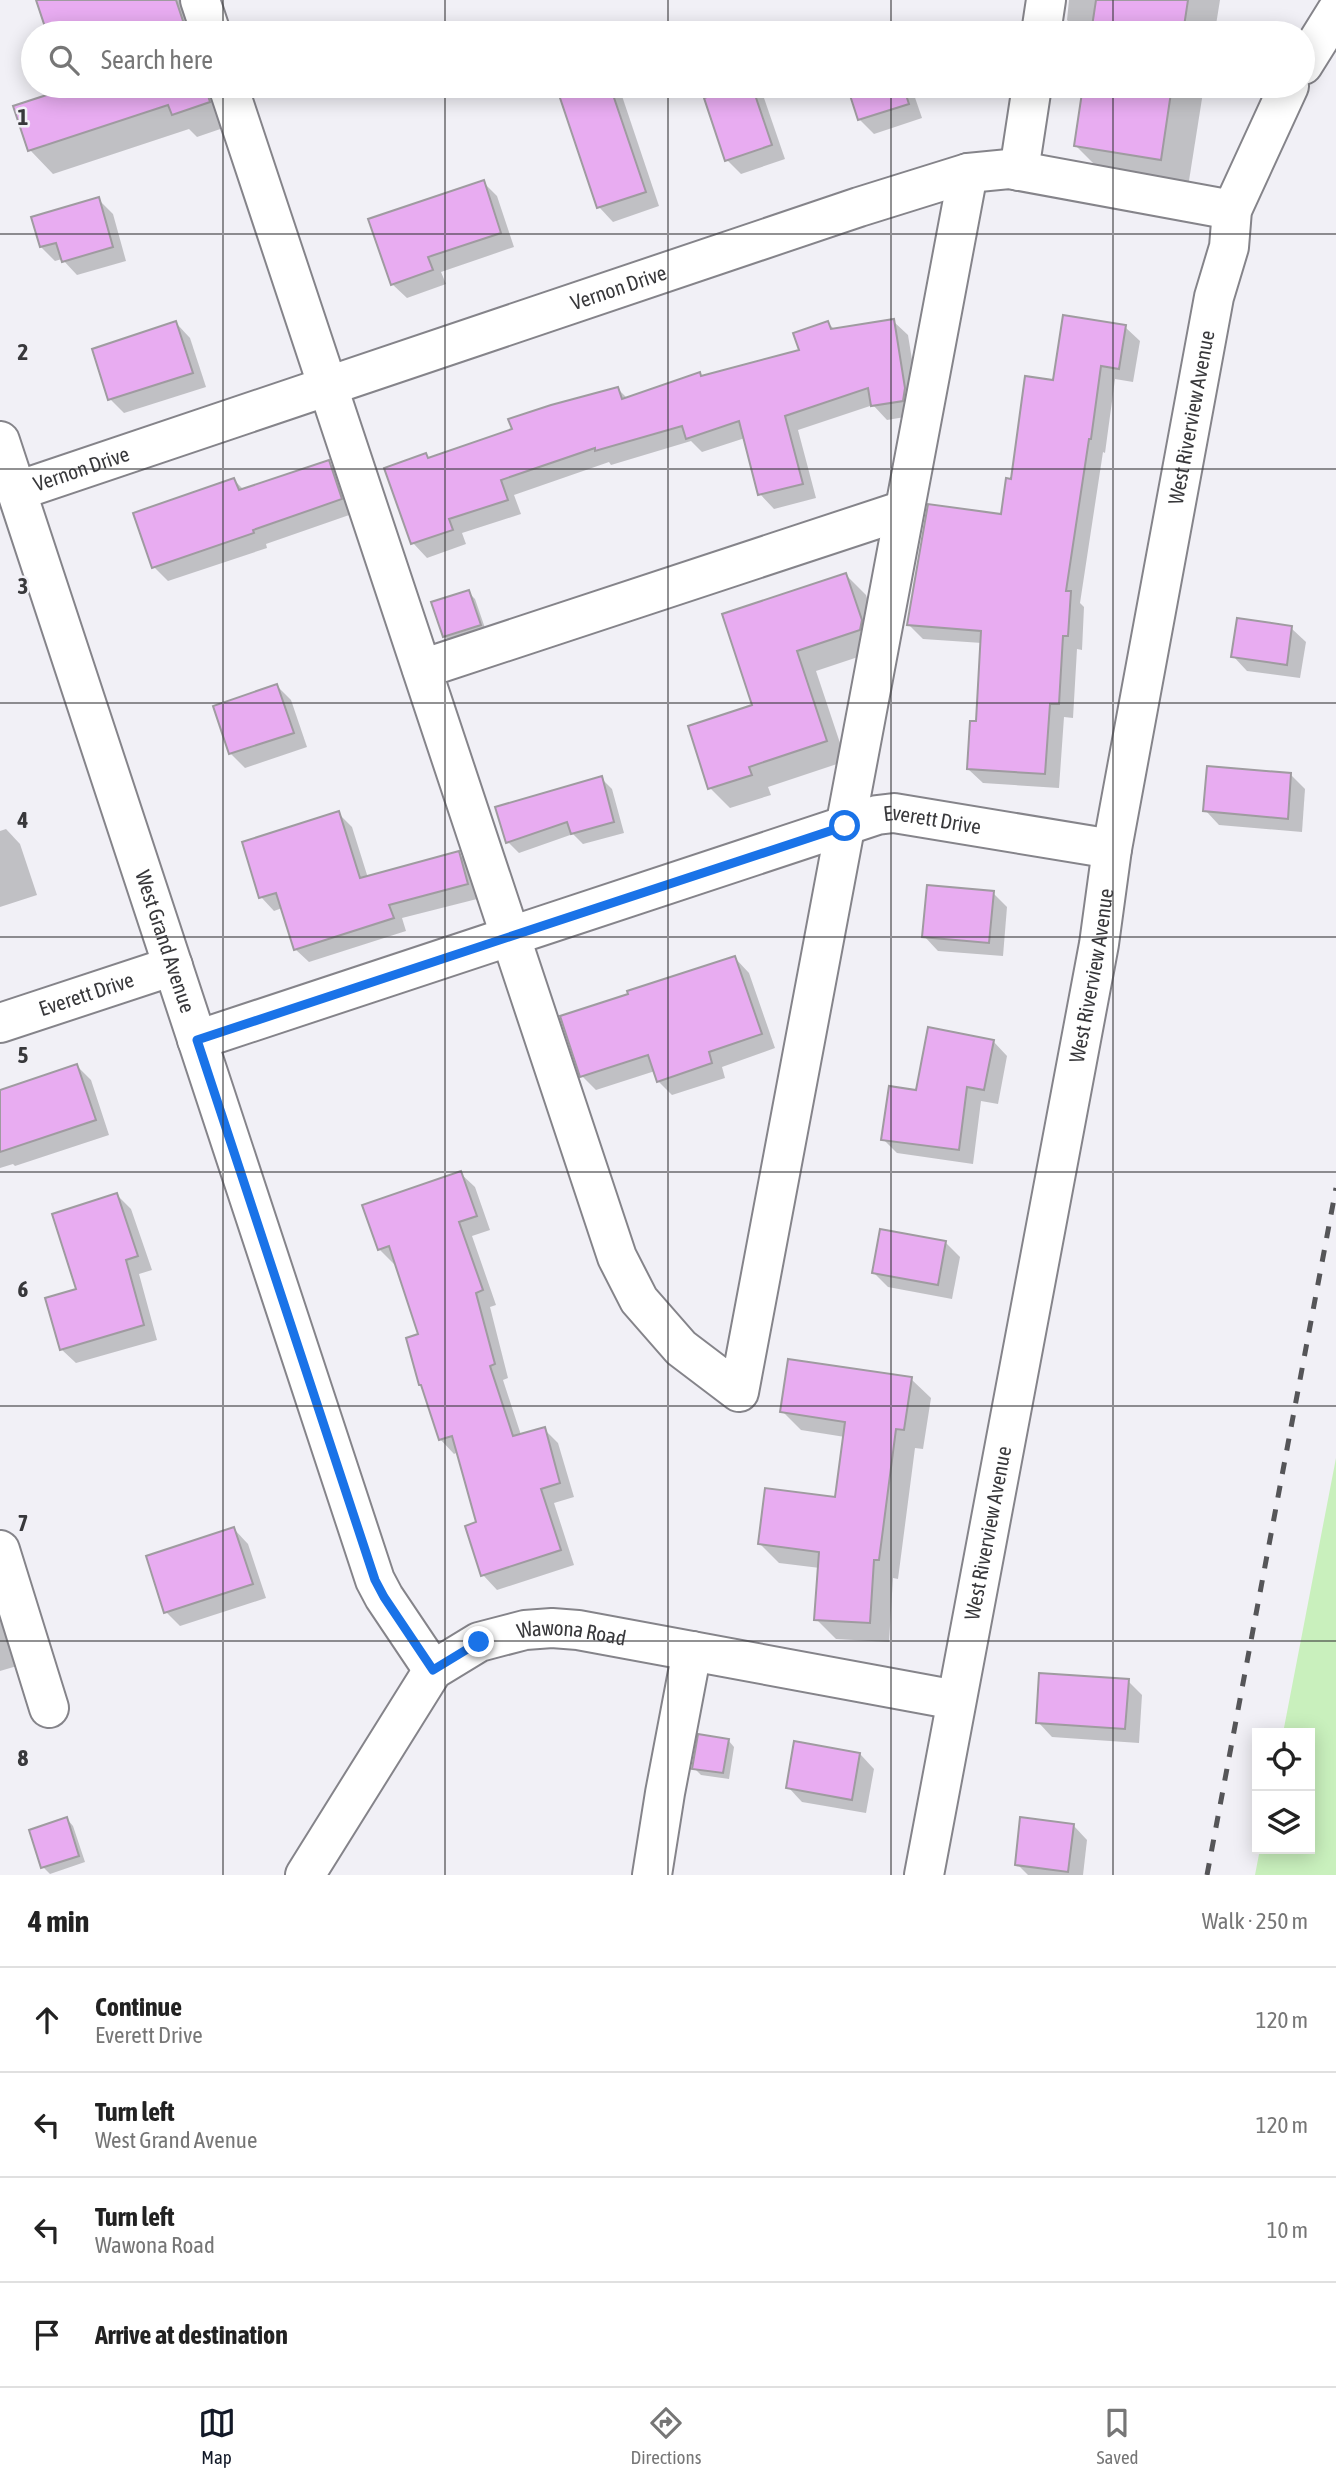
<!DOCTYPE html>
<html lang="en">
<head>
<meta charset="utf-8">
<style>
  :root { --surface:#fff; --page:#f2f2f2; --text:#222; --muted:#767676; --line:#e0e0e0; --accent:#111827 }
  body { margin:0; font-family:"Asap Condensed",sans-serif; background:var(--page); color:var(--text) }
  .controls { position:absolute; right:21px; bottom:21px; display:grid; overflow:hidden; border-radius:0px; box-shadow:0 4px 18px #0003 }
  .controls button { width:63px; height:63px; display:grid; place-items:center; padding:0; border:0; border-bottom:2px solid var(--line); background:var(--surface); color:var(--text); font:35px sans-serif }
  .stop { position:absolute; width:21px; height:21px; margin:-16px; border:5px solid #1a73e8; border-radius:50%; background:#fff }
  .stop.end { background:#1a73e8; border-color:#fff; box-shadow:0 2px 7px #0008 }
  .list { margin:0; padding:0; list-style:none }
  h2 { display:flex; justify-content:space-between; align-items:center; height:91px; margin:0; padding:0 28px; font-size:30px }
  h2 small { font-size:23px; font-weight:400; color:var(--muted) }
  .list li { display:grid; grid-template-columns:46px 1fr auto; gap:21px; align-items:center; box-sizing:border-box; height:105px; padding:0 28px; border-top:2px solid var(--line) }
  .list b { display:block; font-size:26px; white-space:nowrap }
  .list p { margin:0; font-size:23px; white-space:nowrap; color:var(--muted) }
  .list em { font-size:23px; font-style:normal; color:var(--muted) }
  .icon { flex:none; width:38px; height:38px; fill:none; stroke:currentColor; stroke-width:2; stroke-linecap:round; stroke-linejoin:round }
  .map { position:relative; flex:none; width:1336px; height:1875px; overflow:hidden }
  .search { position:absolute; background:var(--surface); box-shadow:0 4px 18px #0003; left:21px; right:21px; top:21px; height:77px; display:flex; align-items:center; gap:18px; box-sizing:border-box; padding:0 24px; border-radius:38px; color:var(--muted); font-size:26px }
  .sheet { height:511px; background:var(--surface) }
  nav { display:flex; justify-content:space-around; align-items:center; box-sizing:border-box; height:98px; border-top:2px solid var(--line); background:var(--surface); font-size:19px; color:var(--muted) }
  nav a { display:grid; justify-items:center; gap:4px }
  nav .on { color:var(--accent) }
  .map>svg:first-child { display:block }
</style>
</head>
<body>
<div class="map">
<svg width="1336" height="1875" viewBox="0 0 1336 1875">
  <rect width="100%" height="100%" fill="#f1f0f6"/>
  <!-- green -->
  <polygon fill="#c9f0bd" points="1336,1458 1336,1875 1255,1875 1260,1849 1310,1849 1310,1733 1283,1733"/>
  <!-- shadow -->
  <g fill="#0003">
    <polygon points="38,0 190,0 202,33 49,33"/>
    <polygon points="1069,0 1220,0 1215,31 1217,33 1080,33 1067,20"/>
    <polygon points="66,86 219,86 232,125 197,137 189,129 53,174 30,150 15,107 67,90"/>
    <polygon points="565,86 619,87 659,206 613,222 599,207 558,88"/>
    <polygon points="745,86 752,86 764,98 785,159 741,174 727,160 706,99"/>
    <polygon points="849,86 911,86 922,118 874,134 860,120"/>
    <polygon points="1085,86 1204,86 1188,187 1103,173 1076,146"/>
    <polygon points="483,182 497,196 514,247 441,272 446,284 407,298 392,284"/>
    <polygon points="98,199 113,214 126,261 77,275 62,259 55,261 41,247"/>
    <polygon points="893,321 908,335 919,403 917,415 887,420 873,405 798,430 816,498 774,509 760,494 745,438 702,452 691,441 611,465 609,462 514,495 521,514 462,533 466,544 427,558 413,543 426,455 430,459 514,430 618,389 628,399 700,374 703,377 801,352 828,323 835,330"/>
    <polygon points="176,323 190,338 206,387 124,413 110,399"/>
    <polygon points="1125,327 1140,341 1133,382 1115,379 1105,453 1103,452 1080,603 1084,607 1082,650 1077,649 1073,718 1064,717 1059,788 983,783 968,769 978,723 982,643 923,639 909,625 1002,516 1013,481 1054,382"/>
    <polygon points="328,462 343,476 355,513 266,544 267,548 168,581 154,567 234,480 244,490"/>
    <polygon points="846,575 866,595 881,641 879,650 816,671 846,761 768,787 771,795 730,808 710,788 754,706"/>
    <polygon points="468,592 475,599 486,631 451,643 444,636"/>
    <polygon points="1291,628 1306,642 1300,678 1247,671 1233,656"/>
    <polygon points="277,686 291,700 307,747 245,768 230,753"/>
    <polygon points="1291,775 1305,789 1302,832 1219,825 1205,810"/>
    <polygon points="601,778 612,789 624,833 583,844 573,834 519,853 508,842"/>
    <polygon points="338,813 352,827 368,878 459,854 473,868 481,898 402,918 406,931 309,962 295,949 282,908 274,911 261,897"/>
    <polygon points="6,829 20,844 37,895 0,907 0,831"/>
    <polygon points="993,893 1007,907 1003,956 938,951 924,936"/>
    <polygon points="735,958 749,973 775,1048 722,1067 725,1078 672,1095 658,1081 655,1071 596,1090 582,1076"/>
    <polygon points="993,1041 1007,1056 998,1104 981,1101 973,1164 897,1153 883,1139 917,1092"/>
    <polygon points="77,1066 91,1080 109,1135 15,1166 13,1164 0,1168 0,1092"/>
    <polygon points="460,1173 475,1187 490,1230 472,1236 496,1305 490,1307 508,1378 503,1380 521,1435 544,1429 558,1443 574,1497 554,1503 574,1565 497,1590 483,1575 478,1523 458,1452 454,1454 440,1439 420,1336 396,1263 394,1264 379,1249"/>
    <polygon points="117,1195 131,1209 152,1270 139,1274 157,1340 76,1363 61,1349 79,1291"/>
    <polygon points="946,1243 960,1257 952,1299 888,1287 873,1272"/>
    <polygon points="911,1379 931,1398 923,1449 915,1448 898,1579 893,1578 889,1642 836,1639 816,1619 820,1568 779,1563 760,1544 836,1499 845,1437 801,1430 782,1411"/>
    <polygon points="234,1529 248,1544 266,1598 180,1626 166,1612"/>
    <polygon points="0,1612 17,1666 0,1671"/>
    <polygon points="1128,1681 1142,1695 1139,1743 1052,1737 1038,1722"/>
    <polygon points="728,1740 734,1747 729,1779 701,1775 694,1768"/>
    <polygon points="860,1754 874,1769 866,1813 802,1802 788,1787"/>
    <polygon points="67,1819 73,1826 85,1862 50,1874 43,1867"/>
    <polygon points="1073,1825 1087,1840 1083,1875 1028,1875 1017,1864"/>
  </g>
  <!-- building -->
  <g fill="#e8acf1" stroke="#9f9ba0" stroke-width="2">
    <polygon points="36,0 176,0 187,33 47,33"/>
    <polygon points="1096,0 1188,0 1183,33 1091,33"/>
    <polygon points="64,86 205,86 210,102 172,115 168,105 28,151 13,106 65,89"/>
    <polygon points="556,86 610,86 646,192 597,208"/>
    <polygon points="739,86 752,86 772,145 725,161 704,98"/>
    <polygon points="847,86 903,86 909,104 858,120"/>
    <polygon points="1083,86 1172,86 1161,160 1074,146"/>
    <polygon points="484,180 501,233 428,257 433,270 391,285 368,219"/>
    <polygon points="99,197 113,247 62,262 56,243 40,247 31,217"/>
    <polygon points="1063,315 1126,325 1119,369 1101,366 1091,439 1089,439 1066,591 1071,591 1068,636 1063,636 1059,704 1050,704 1045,774 967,769 970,721 976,721 981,631 907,625 928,504 1001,514 1006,478 1011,479 1025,376 1053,380"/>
    <polygon points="894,319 905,388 903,401 871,406 868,388 785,416 803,484 758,495 739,421 686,439 682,426 595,451 595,448 501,480 508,500 449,519 453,530 411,544 384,468 426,453 428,458 512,429 508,419 551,405 618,387 622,399 700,372 701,376 799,350 793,333 828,321 831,329"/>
    <polygon points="176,321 193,373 108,400 92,349"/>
    <polygon points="329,460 342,499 253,530 254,533 152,568 133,513 234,478 239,490"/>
    <polygon points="846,573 862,620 860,630 797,651 827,741 749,767 752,775 708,789 688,726 752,705 722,614"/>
    <polygon points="469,590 481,625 443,637 431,602"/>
    <polygon points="1237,618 1292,626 1287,665 1231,657"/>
    <polygon points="277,684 294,733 229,754 213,706"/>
    <polygon points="1207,766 1291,773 1288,819 1203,811"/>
    <polygon points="602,776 614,822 571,834 567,822 506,843 495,807"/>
    <polygon points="339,811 360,878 459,851 468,884 389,905 394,918 294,950 276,893 259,898 242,842"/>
    <polygon points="927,885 994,891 989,943 922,937"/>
    <polygon points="735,956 762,1034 709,1052 712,1063 657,1082 648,1055 580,1077 560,1016 628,994 627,991"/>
    <polygon points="928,1027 994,1040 984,1090 967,1087 959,1150 881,1140 889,1086 916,1090"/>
    <polygon points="77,1064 96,1120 0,1152 0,1090"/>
    <polygon points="461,1171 477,1216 459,1222 483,1290 476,1293 495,1364 490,1366 513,1436 545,1427 560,1483 541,1489 561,1550 481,1576 465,1526 476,1522 452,1436 439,1440 421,1385 419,1385 406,1338 418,1334 389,1246 378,1250 362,1205"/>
    <polygon points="117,1193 138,1256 126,1260 144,1325 60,1350 45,1298 76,1289 52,1214"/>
    <polygon points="880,1229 946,1241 938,1285 872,1273"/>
    <polygon points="788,1359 912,1377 904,1430 896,1429 879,1560 874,1560 870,1623 814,1620 819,1552 758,1544 765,1488 835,1497 845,1422 780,1412"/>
    <polygon points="234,1527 253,1584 164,1613 146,1556"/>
    <polygon points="1039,1673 1129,1679 1125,1729 1036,1723"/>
    <polygon points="698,1734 729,1739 723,1773 692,1769"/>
    <polygon points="794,1741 860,1753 852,1800 786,1788"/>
    <polygon points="67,1817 79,1856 41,1868 29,1830"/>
    <polygon points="1020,1817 1074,1824 1068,1872 1015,1865"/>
  </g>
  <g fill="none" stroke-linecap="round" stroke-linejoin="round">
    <!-- minor casing -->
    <g stroke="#85848a" stroke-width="42">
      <g id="minor">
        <polyline points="200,0 211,33"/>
        <polyline points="1041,33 1046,0"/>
        <polyline points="1303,65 1336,12"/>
        <polyline points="228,86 617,1257 639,1300 681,1348 739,1392 968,173"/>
        <polyline points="1019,171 1032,86"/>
        <path id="s1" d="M0,441L375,1580L384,1597L433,1670"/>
        <path id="s2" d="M17,491L859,207L968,173L1009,169L1232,210"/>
        <polyline points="422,669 904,510"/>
        <path id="s3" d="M0,1023L173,966"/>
        <path id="s4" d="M197,1040L877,815L894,813L1112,849"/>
        <polyline points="0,1550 49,1708"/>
        <path id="s5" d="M305,1875L433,1670L479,1642L525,1630L552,1628L578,1630L956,1700"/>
        <polyline points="652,1875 665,1793 692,1651"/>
        <path id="s6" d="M924,1875L1099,944L1112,849L1214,297L1229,247L1232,210L1289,86"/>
      </g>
    </g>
    <!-- minor -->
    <use href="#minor" stroke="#fff" stroke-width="38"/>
    <!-- rail -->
    <polyline stroke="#555558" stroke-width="5" stroke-dasharray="12 12" stroke-linecap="butt" points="1207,1875 1336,1188"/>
  </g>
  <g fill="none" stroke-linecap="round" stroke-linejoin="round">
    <!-- route -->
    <polyline stroke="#1a73e8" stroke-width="9" points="479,1642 433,1670 384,1597 375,1580 197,1040 845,826"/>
  </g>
  <!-- grid -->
  <path fill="none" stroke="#38383b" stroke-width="2" stroke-opacity="0.55" d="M223,0V33M445,0V33M668,0V33M891,0V33M1113,0V33M223,86V1875M445,86V1875M668,86V1875M891,86V1875M1113,86V1875M0,234H1336M0,469H1336M0,703H1336M0,937H1336M0,1172H1336M0,1406H1336M0,1641H1336"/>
  <g text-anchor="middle" stroke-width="5" stroke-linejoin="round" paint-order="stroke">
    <!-- street labels -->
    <g font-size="21" fill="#38383b" stroke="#f1f0f6">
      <text dy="7" stroke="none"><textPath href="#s2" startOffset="635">Vernon Drive</textPath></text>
      <text dy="7" stroke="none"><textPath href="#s6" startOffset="1482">West Riverview Avenue</textPath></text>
      <text dy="7" stroke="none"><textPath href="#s2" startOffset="68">Vernon Drive</textPath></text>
      <text dy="7" stroke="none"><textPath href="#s4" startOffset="772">Everett Drive</textPath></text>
      <text dy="7" stroke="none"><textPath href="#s1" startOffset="527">West Grand Avenue</textPath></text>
      <text dy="7" stroke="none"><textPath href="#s6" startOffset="915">West Riverview Avenue</textPath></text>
      <text dy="7" stroke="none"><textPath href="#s3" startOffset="91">Everett Drive</textPath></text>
      <text dy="7" stroke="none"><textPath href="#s6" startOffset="348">West Riverview Avenue</textPath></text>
      <text dy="7" stroke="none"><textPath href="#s5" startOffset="390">Wawona Road</textPath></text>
    </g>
  </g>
  <g font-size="23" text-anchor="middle" font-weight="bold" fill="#38383b" stroke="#f1f0f6" stroke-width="5" stroke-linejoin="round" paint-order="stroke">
    <text x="23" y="125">1</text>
    <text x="23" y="360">2</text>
    <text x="23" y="594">3</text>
    <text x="23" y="828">4</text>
    <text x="23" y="1063">5</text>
    <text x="23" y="1297">6</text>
    <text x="23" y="1531">7</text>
    <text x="23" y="1766">8</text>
  </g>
</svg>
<div class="controls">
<button><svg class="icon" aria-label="locate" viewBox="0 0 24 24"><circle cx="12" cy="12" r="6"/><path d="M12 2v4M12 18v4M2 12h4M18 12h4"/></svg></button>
<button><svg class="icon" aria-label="layers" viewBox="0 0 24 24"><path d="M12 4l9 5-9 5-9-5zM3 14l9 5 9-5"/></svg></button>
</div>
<div class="stop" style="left:845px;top:826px"></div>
<div class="stop end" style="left:479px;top:1642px"></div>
<div class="search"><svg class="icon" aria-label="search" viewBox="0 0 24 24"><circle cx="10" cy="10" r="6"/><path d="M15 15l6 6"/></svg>Search here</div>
</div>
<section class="sheet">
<h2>4 min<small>Walk · 250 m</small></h2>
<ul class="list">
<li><svg class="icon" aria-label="ahead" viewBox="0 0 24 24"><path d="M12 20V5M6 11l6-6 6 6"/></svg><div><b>Continue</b><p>Everett Drive</p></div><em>120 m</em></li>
<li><svg class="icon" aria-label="left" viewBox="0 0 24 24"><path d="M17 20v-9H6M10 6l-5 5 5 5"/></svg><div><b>Turn left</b><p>West Grand Avenue</p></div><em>120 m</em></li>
<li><svg class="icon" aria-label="left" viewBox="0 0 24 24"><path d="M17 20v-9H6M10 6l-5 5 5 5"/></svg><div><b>Turn left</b><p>Wawona Road</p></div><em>10 m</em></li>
<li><svg class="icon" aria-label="arrive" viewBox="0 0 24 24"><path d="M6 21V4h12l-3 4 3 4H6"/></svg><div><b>Arrive at destination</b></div></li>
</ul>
</section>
<nav>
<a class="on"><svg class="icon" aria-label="map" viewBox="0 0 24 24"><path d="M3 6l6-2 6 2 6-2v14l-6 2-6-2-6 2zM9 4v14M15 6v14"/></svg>Map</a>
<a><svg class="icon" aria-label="directions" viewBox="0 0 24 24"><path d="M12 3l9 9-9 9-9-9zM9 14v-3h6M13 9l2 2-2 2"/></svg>Directions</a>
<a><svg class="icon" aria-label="saved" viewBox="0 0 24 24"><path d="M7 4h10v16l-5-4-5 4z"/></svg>Saved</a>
</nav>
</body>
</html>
